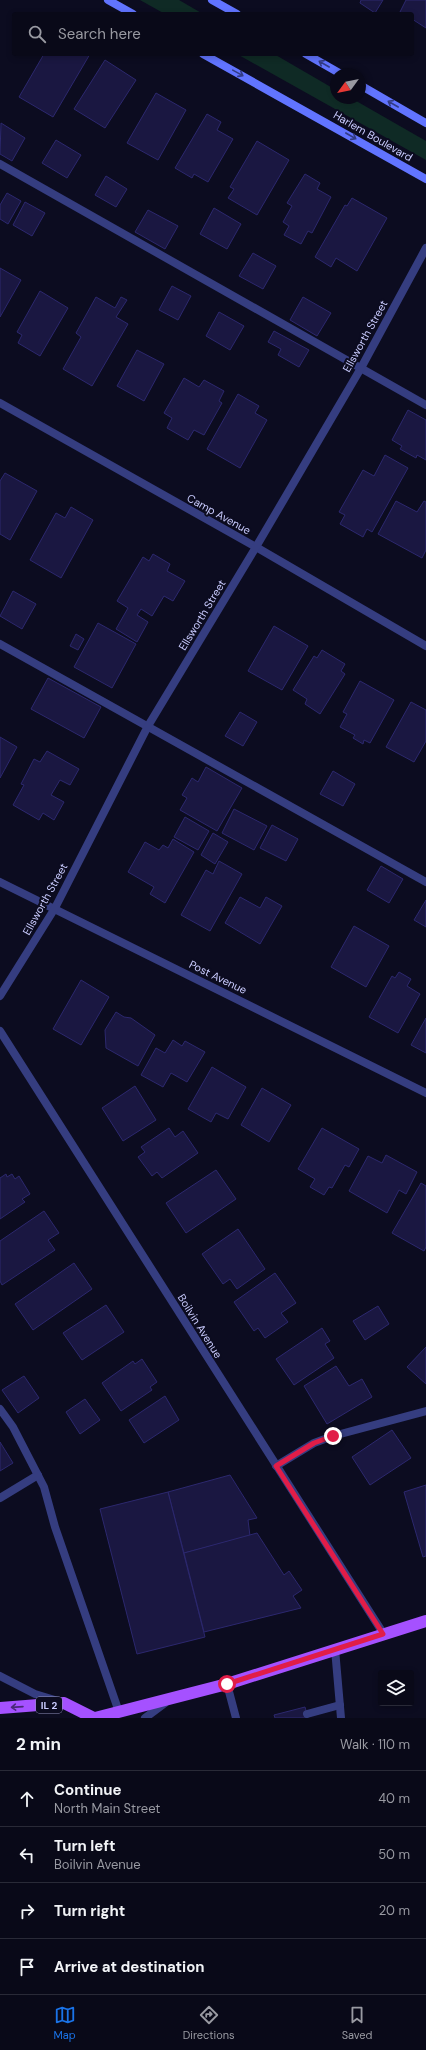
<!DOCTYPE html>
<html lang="en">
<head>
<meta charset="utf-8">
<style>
  :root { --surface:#090918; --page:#171725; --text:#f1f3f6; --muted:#999aa2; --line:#292a37; --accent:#1a73e8 }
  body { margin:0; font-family:"DM Sans",sans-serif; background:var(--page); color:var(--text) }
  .controls { position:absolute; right:12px; bottom:12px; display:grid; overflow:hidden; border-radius:4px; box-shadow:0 2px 6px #0003 }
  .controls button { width:36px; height:36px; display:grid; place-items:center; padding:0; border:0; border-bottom:1px solid var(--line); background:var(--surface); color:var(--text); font:20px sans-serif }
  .compass { position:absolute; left:330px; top:68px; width:36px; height:36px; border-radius:50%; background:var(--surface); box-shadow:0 2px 6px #0003; rotate:237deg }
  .stop { position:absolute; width:12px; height:12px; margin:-9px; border:3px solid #e11d48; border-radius:50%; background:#fff }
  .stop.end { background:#e11d48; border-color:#fff; box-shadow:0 1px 4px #0008 }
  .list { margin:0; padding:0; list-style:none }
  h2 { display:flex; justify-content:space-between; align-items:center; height:52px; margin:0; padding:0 16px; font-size:17px }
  h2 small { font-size:13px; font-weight:400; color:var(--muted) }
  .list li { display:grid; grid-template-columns:26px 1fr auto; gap:12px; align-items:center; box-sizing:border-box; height:56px; padding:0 16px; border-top:1px solid var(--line) }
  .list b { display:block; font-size:15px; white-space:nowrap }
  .list p { margin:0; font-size:13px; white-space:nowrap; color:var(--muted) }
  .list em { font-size:13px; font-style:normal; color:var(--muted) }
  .icon { flex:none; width:22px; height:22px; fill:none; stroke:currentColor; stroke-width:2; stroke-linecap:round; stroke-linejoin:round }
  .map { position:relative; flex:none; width:426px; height:1718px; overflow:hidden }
  .search { position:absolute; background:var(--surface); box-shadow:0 2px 6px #0003; left:12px; right:12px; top:12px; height:44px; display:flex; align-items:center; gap:10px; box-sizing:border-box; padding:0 14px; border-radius:4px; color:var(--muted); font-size:15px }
  .sheet { height:276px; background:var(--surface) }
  nav { display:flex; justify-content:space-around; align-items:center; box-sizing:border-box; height:56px; border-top:1px solid var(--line); background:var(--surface); font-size:11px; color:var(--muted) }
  nav a { display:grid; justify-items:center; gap:2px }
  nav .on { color:var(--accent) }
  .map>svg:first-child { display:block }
</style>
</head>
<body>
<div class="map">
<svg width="426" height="1718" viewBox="0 0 426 1718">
  <rect width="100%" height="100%" fill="#0c0c20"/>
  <!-- green -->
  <g fill="#0f2a25">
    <polygon points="140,0 179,0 203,14 165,14"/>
    <polygon points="237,54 274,54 336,90 336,98 351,98 426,141 426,160"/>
  </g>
  <!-- building -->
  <g fill="#1a1741" stroke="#2c286e">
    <polygon points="361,0 383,0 375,13 360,3"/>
    <polygon points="406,0 426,0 426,28 412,19 412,14 403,14 400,12"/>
    <polygon points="44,54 90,54 53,117 19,97"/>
    <polygon points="105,60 136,80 105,128 74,109"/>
    <polygon points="156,93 186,110 158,160 127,143"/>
    <polygon points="207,114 221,122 217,130 233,139 208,182 194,174 192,178 175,168"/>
    <polygon points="1,123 25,138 12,161 0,154"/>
    <polygon points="56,140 81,155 67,178 42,163"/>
    <polygon points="257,141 289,160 257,215 228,198 234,189 230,187"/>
    <polygon points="305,174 320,183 317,189 331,197 312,233 308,231 301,244 284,235 289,226 283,222 292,206 287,203"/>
    <polygon points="106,176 127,189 116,207 95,195"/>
    <polygon points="7,193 21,201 8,224 0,219 0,205"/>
    <polygon points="352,198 387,218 357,271 336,258 331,267 315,257 345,205 347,206"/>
    <polygon points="25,202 45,213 32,236 13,225"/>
    <polygon points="214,208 241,224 227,249 200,234"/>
    <polygon points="148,210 178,226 165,249 135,232"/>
    <polygon points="253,253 276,266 263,289 239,276"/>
    <polygon points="0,268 21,280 0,317"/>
    <polygon points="172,286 191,296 178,320 159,310"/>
    <polygon points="40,291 68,308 40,356 18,343 22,335 17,332"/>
    <polygon points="96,297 115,308 121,297 127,300 116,317 128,324 92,386 63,369 81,337 76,333"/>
    <polygon points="303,297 331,313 317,336 290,320"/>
    <polygon points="219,312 244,326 230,350 206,336"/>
    <polygon points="274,331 309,350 299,367 278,355 281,349 268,342"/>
    <polygon points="137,350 164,364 144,401 117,386"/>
    <polygon points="184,378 199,387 204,380 224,391 219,401 222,403 204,435 194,430 188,440 167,428 172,418 164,413"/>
    <polygon points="238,394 259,406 255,413 267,420 240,468 207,449"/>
    <polygon points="408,410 426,420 426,460 417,455 416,458 400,449 402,446 392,440"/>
    <polygon points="385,455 408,468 372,532 367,529 363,537 340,524 345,515 339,512 363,470 374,476"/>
    <polygon points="5,473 37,491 10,540 0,534 0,481"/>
    <polygon points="396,501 417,512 424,501 426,502 426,550 422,558 378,534"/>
    <polygon points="71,507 93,520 61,578 30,560 56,513 65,518"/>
    <polygon points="153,554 170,564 167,571 185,581 173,601 164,596 152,616 141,609 137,615 148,622 137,642 116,629 128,608 117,601 143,557 149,561"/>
    <polygon points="13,591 36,604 22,629 0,616"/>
    <polygon points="98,623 136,644 112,688 74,667"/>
    <polygon points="274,626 308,646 282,690 248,671"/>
    <polygon points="76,634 84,639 78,650 70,646"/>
    <polygon points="322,650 345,664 341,671 345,674 320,714 305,704 307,699 293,690 314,656 317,658"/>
    <polygon points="48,678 101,707 84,738 31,709"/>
    <polygon points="360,681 394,700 370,743 364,740 363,744 353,738 355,735 340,727 347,714 343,712"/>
    <polygon points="411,702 426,710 426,741 414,762 386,747"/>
    <polygon points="240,712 257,722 243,746 225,736"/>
    <polygon points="0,737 17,747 0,778"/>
    <polygon points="47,751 79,769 70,785 60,780 51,795 64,802 54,820 43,813 39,820 13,805 24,785 21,784 34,759 40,762"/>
    <polygon points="206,767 242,788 217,831 180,810 187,798 182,795 192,778 198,782"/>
    <polygon points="333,771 355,784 343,806 320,794"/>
    <polygon points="234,809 267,826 254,850 222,833"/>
    <polygon points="185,817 209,831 198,850 174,837"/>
    <polygon points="272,825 298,839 286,861 260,848"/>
    <polygon points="213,833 228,842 215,864 201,855"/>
    <polygon points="173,839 194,852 165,903 150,894 154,887 128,872 145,842 159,850 163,845 168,848"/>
    <polygon points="219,861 242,874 210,931 181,915 206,870 213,874"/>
    <polygon points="381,866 403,879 389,903 367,890"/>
    <polygon points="240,897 260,908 266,897 282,906 260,944 225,923"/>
    <polygon points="426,900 426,927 414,920"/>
    <polygon points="354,926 389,946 366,987 331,967"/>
    <polygon points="399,972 411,979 407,986 420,994 398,1033 369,1017 392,976 395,978"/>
    <polygon points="81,980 109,997 81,1045 53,1029"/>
    <polygon points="116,1012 124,1017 131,1018 155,1035 138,1066 106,1048 105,1030"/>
    <polygon points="426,1018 426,1053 411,1045"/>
    <polygon points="173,1040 182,1046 185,1041 205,1052 187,1082 171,1073 163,1087 141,1075 156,1048 165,1053"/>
    <polygon points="212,1067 246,1087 228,1119 216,1113 211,1122 188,1109"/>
    <polygon points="135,1086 156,1120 123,1141 102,1108"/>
    <polygon points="262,1088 291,1105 269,1142 241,1125"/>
    <polygon points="169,1128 175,1137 183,1131 198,1153 162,1178 157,1172 152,1176 138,1157 145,1152 141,1147"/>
    <polygon points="322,1128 359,1149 349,1167 345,1165 332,1188 329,1187 324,1195 310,1187 315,1179 298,1169"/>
    <polygon points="386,1155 417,1172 406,1194 399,1190 387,1213 349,1191 368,1156 382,1163"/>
    <polygon points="216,1170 236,1199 186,1233 166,1203"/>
    <polygon points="6,1174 7,1177 12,1174 15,1179 19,1176 30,1194 22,1199 25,1202 0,1219 0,1178"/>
    <polygon points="421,1183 426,1186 426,1247 424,1251 392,1233"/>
    <polygon points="44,1211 59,1233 48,1240 55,1250 2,1285 0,1281 0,1241"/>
    <polygon points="238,1229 265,1269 237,1289 230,1279 223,1284 202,1254"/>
    <polygon points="74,1263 92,1289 33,1330 15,1304"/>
    <polygon points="275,1273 296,1303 281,1313 288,1322 265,1338 258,1328 254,1331 234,1302"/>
    <polygon points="106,1305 124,1332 82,1360 63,1333"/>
    <polygon points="378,1306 389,1324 365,1340 353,1321"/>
    <polygon points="322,1328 330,1341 325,1344 334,1358 294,1385 276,1359"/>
    <polygon points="426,1347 426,1384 407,1367"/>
    <polygon points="142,1359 157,1382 150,1387 152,1390 121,1411 102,1383 133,1361 135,1364"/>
    <polygon points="336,1366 349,1386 362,1379 372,1397 327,1424 304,1386"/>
    <polygon points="24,1376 39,1398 18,1413 2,1390"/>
    <polygon points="165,1396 179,1420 144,1443 129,1420"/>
    <polygon points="85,1399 100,1420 80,1434 66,1412"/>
    <polygon points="392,1430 411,1458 370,1485 352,1457"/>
    <polygon points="0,1442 13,1463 0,1471"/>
    <polygon points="230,1475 257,1518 248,1520 250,1536 184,1553 168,1492"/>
    <polygon points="426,1485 426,1556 423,1557 404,1492"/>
    <polygon points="168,1492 205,1637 137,1654 100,1509"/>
    <polygon points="257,1533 284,1575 289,1571 302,1590 293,1596 301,1608 204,1632 184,1553"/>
    <polygon points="305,1707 308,1718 275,1718 274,1715"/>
  </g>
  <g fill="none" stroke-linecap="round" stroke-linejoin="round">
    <!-- lane -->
    <g stroke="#353d80" stroke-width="8">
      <polyline points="0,164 426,405"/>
      <polyline points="0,644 426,882"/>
      <polyline points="0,1409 13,1427 44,1487 55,1527 119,1712"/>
      <polyline points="276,1466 314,1443 333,1436 426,1411"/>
      <polyline points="0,1498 38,1475"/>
      <polyline points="335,1649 341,1718"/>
      <polyline points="227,1684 236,1718"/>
      <polyline points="307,1714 340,1705"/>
    </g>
    <!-- street -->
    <g stroke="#353d80" stroke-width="8">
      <polyline points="0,403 256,547 426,646"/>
      <polyline points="0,882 426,1093"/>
      <polyline points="0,996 55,908 148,726 256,547 361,368 426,248"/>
      <polyline points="0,1031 383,1633"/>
      <polyline points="0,1676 35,1694 58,1701"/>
      <polyline points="145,1718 165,1703"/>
    </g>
    <!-- secondary -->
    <g stroke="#6174ff" stroke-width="8">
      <polyline points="108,0 133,14"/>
      <polyline points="212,0 237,14"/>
      <polyline points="203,54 426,179"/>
      <polyline points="306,54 341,74"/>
      <polyline points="360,85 426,123"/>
    </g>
    <!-- primary -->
    <g stroke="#a551ff" stroke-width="12">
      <polyline points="0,1708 64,1703 94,1718"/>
      <polyline points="95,1718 227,1684 426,1621"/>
    </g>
  </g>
  <!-- one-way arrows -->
  <defs><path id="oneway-shaft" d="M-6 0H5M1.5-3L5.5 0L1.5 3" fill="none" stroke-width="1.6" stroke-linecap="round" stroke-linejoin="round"/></defs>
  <g stroke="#323b84">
    <use href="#oneway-shaft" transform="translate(324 64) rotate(-150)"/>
    <use href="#oneway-shaft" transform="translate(238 73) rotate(29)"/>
    <use href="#oneway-shaft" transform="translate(393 104) rotate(-150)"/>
    <use href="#oneway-shaft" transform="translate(351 136) rotate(30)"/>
  </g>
  <use stroke="#492879" href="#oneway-shaft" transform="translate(17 1707) rotate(176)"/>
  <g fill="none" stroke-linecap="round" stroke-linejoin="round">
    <!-- route -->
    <polyline stroke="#e11d48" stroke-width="5" points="227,1684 383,1634 276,1466 314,1443 333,1436"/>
  </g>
  <g text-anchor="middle" stroke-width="4" stroke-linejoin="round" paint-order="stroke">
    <!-- shield labels -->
    <rect fill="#0c0c20" stroke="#9192bc" stroke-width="1" x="36" y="1697" width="26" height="16" rx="3"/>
    <g font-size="10" font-weight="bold" fill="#caccff">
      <text x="49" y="1709">IL 2</text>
    </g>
    <!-- street labels -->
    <g font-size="11" fill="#caccff" stroke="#0c0c20">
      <text transform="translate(373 136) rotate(30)" y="4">Harlem Boulevard</text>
      <text transform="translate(365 336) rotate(-61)" y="4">Ellsworth Street</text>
      <text transform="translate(219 514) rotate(29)" y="4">Camp Avenue</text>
      <text transform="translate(202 615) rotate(-59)" y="4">Ellsworth Street</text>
      <text transform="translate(45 899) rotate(-61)" y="4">Ellsworth Street</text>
      <text transform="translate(218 977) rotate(26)" y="4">Post Avenue</text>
      <text transform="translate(200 1326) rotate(58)" y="4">Boilvin Avenue</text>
    </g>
  </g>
</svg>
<div class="controls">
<button><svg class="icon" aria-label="layers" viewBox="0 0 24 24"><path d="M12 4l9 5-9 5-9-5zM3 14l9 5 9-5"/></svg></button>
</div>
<svg class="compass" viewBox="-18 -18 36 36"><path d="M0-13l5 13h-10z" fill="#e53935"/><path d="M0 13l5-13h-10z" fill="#999aa2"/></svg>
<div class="stop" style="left:227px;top:1684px"></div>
<div class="stop end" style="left:333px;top:1436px"></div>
<div class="search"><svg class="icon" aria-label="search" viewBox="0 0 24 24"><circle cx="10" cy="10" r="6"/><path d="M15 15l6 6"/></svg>Search here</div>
</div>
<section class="sheet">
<h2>2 min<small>Walk · 110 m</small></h2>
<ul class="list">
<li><svg class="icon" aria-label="ahead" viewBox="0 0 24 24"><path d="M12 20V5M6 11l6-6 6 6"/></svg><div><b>Continue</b><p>North Main Street</p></div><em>40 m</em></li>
<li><svg class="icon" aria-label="left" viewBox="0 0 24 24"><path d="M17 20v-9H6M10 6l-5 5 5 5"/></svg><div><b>Turn left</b><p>Boilvin Avenue</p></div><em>50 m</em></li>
<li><svg class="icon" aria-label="right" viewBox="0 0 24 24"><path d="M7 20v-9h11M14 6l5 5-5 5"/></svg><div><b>Turn right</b></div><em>20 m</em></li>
<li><svg class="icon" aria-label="arrive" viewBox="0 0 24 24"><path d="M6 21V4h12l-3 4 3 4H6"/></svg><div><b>Arrive at destination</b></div></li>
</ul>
</section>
<nav>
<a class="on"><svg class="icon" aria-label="map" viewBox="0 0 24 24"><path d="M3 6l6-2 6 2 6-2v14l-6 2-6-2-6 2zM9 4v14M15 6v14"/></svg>Map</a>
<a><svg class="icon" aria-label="directions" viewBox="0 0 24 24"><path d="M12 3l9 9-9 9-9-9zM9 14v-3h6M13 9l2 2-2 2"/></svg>Directions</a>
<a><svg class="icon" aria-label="saved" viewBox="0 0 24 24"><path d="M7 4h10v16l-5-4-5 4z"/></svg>Saved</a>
</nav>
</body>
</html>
